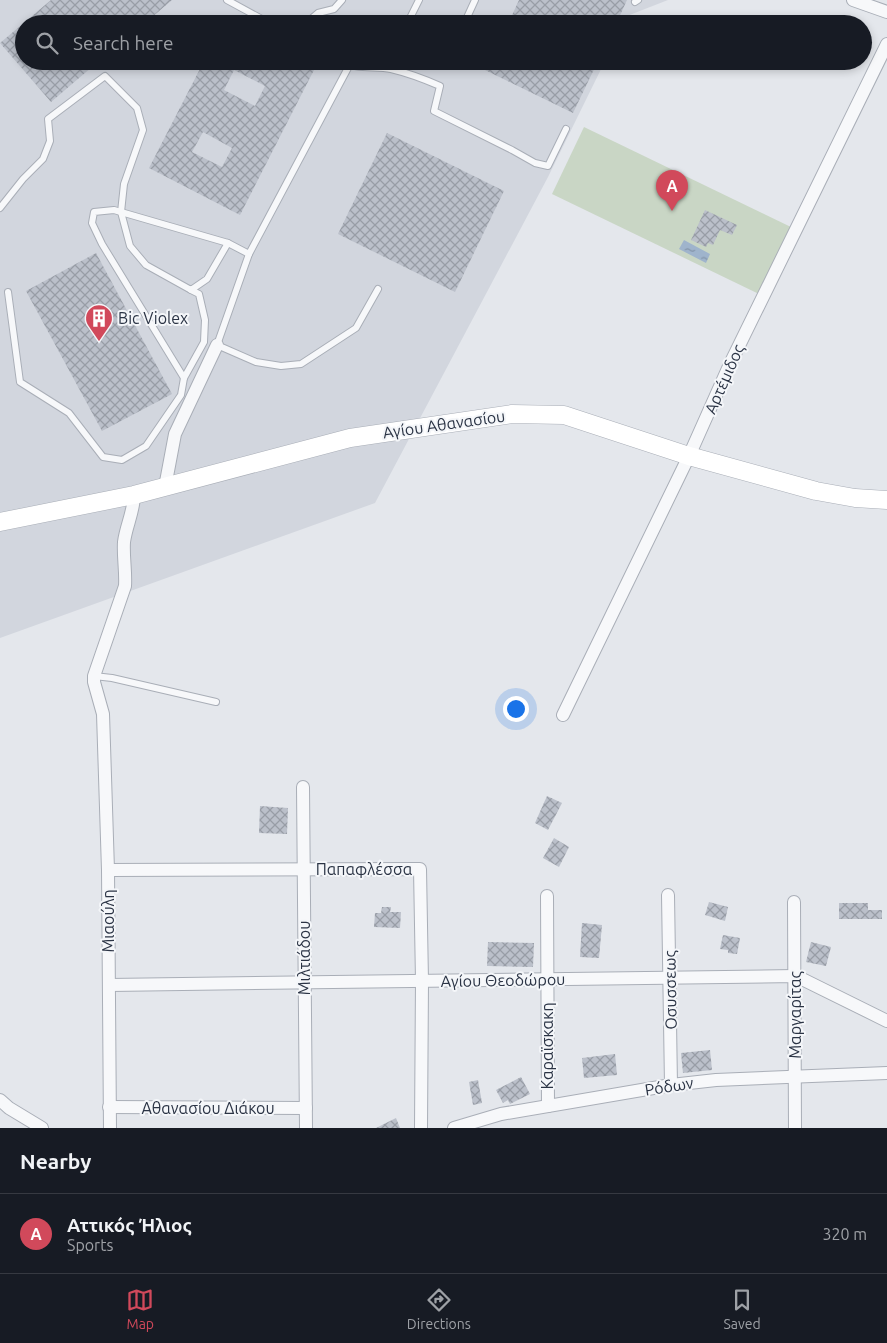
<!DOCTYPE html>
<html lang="en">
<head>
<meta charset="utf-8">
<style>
  :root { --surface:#171b24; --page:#242831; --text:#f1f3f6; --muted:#9ea1a6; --line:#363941; --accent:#d1495b }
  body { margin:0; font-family:Ubuntu,sans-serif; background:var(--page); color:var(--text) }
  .you { position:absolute; left:515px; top:708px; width:18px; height:18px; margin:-12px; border:4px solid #fff; border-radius:50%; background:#1a73e8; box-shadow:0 0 0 8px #1a73e833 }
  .badge { display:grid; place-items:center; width:32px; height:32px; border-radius:50%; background:var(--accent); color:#fff; font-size:16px; font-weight:700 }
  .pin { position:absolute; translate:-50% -41px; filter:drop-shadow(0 1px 2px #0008) }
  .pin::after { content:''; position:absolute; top:26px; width:18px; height:15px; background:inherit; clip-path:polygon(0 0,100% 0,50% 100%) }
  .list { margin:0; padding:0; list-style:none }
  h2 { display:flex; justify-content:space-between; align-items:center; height:65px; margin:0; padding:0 20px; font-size:21px }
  h2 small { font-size:16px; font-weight:400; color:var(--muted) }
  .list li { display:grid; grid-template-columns:32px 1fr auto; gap:15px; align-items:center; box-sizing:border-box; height:80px; padding:0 20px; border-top:1px solid var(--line) }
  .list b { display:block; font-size:19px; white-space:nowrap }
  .list p { margin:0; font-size:16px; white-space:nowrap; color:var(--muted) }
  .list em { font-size:16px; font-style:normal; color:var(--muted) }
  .icon { flex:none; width:28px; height:28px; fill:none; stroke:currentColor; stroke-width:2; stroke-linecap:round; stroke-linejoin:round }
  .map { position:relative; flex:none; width:887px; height:1128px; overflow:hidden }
  .search { position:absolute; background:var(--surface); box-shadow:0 2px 8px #0003; left:15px; right:15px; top:15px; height:55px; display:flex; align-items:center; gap:12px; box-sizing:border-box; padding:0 18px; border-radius:28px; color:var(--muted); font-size:19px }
  .sheet { height:145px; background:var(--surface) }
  nav { display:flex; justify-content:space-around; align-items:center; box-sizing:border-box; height:70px; border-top:1px solid var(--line); background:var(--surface); font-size:14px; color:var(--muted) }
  nav a { display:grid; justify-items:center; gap:2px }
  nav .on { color:var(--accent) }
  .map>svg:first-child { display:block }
</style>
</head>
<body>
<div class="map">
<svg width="887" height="1128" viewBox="0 0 887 1128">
  <defs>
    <pattern id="water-ripples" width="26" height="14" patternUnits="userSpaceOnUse" patternTransform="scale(1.25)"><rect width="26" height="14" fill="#9fb4cc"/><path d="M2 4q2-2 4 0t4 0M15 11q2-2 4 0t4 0" fill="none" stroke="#8293a7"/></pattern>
    <pattern id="building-cross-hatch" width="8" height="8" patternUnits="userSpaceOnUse" patternTransform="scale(1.25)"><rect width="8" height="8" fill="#bbc0ca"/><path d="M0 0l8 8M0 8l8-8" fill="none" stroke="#989da6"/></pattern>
  </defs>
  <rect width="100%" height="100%" fill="#e4e7ec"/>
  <!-- built -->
  <polygon fill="#d2d6de" points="0,0 668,0 627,16 624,24 24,24 24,61 605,61 548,177 375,503 0,638"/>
  <!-- pitch -->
  <polygon fill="#c9d6c5" points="584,127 793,228 761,295 552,194"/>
  <!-- water -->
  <polygon fill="url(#water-ripples)" points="684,240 710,254 706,263 679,249"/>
  <!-- building -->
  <g fill="url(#building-cross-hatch)" fill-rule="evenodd">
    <polygon points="51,0 172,0 144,24 24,24 24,61 99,61 51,102 0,43"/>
    <polygon points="519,0 627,0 616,24 508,24"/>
    <path d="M204,61H298L314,70L240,215L149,168ZM234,70L265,86L255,106L224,90ZM203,132L232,148L222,167L192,152Z"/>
    <polygon points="490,61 598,61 573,113 485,70"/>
    <polygon points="387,133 504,191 455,292 338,234"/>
    <polygon points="705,210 737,225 732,235 720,230 713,245 708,243 706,247 691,240"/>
    <polygon points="96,253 172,394 102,431 26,291"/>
    <polygon points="547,796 562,803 548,830 535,823"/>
    <polygon points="260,806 288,808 287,834 259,833"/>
    <polygon points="554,838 569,847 559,867 543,858"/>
    <polygon points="709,902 728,907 725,921 705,915"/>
    <polygon points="839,903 868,903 868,910 882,910 882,919 839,919"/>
    <polygon points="382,907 391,907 390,912 401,912 400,928 374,927 375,913 381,913"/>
    <polygon points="582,923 602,925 599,958 580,957"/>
    <polygon points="723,935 740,938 737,954 728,953 728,950 720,949"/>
    <polygon points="488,942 534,943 533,967 487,966"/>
    <polygon points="811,942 831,947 826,966 806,962"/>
    <polygon points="710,1050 712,1070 683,1073 681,1053"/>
    <polygon points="615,1054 617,1075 584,1078 582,1058"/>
    <polygon points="521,1077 530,1094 510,1104 508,1100 503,1103 496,1090"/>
    <polygon points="478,1080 482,1103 473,1105 469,1082"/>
    <polygon points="396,1118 400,1128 376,1128"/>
  </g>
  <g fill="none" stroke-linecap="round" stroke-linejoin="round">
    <!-- lane casing -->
    <g stroke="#a9aeb7" stroke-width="8">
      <g id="lane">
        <polyline points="227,0 271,24"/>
        <polyline points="635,2 638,0"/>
        <polyline points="305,24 318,13 334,9 342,0"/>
        <polyline points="407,24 419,0"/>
        <polyline points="464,24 475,0"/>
        <path d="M340,61C356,70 374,66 391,69C408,73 424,79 440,86L434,111L512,150L535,163L548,166L566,129"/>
        <polyline points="354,61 349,66 249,254 217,345 256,362 281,366 301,364 356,328 378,289"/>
        <polyline points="0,208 23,179 43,159 50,141 48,119 105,76 137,108 143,130 124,184 121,212 130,246 146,265 191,290 207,279 228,243"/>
        <polyline points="8,292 20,382 69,413 103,457 122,460 146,446 181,395 184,378 102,244 92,223 94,212 114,210 228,243 249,254"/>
        <polyline points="184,378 204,342 205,320 199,294 191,290"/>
        <polyline points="94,676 112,678 216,702"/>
      </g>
    </g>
    <!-- street casing -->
    <g stroke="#a9aeb7" stroke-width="14">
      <g id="street">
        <polyline points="853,0 887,12"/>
        <polyline points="165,487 175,434 217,345"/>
        <polyline points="563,715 689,456 730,364 887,44"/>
        <polyline points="303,787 306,1128"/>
        <polyline points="108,870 420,869 422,981 421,1128"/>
        <polyline points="668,895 671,1085"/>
        <polyline points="547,896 548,1106"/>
        <polyline points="794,902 795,1128"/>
        <polyline points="109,985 796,976 887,1021"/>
        <polyline points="0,1100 9,1108 42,1128"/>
        <polyline points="109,1107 306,1108"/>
        <path d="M110,1128L108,870L103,714L94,682V676L125,586C126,571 123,557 124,542C126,526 134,511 134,495"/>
        <polyline points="454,1128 501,1114 671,1085 716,1080 887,1073"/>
      </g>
    </g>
    <!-- secondary casing -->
    <g stroke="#a9aeb7" stroke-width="19">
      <polyline id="secondary" points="0,522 134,495 350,438 512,414 564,415 689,456 816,491 855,498 887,500"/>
    </g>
    <!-- lane -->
    <use href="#lane" stroke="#f7f8fa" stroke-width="6"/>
    <!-- street -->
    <use href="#street" stroke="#f7f8fa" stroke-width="12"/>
    <!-- secondary -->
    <use href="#secondary" stroke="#fff" stroke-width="18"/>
  </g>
  <!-- icons -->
  <defs>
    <g id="building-pin" transform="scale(1.4375)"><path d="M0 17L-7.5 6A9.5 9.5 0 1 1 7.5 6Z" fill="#d1495b" stroke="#f4f6f9"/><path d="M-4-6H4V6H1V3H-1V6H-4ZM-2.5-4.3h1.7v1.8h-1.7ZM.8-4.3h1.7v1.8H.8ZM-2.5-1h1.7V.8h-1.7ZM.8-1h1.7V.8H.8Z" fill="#fff"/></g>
  </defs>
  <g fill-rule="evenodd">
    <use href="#building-pin" x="99" y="318"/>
  </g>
  <g text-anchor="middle" stroke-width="4" stroke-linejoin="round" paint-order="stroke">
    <!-- poi labels -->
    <g font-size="16" fill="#2b3445" stroke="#f4f6f9" text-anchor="start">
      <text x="118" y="324">Bic Violex</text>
    </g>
    <!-- street labels -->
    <g font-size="16" fill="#2b3445" stroke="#f4f6f9">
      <text transform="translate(724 379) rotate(-66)" y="6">Αρτέμιδος</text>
      <text transform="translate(444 424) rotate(-8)" y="6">Αγίου Αθανασίου</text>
      <text x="364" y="875">Παπαφλέσσα</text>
      <text transform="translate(108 921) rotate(-90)" y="6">Μιαούλη</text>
      <text transform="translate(304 958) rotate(-90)" y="6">Μιλτιάδου</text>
      <text transform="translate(503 980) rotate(-1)" y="6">Αγίου Θεοδώρου</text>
      <text transform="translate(670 990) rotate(-91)" y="6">Οσυσσεως</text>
      <text transform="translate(795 1015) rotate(-90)" y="6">Μαργαρίτας</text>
      <text transform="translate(547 1046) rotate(-90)" y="6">Καραϊσκακη</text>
      <text transform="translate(669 1086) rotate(-9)" y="6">Ρόδων</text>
      <text x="208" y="1114">Αθανασίου Διάκου</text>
    </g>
  </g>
</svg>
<div class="you"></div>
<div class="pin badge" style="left:672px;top:211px">A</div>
<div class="search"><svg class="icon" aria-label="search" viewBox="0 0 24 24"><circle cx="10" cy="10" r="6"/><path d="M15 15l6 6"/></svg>Search here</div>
</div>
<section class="sheet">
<h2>Nearby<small></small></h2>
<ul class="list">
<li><span class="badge">A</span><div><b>Αττικός Ήλιος</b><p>Sports</p></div><em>320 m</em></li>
</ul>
</section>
<nav>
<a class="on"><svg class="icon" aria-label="map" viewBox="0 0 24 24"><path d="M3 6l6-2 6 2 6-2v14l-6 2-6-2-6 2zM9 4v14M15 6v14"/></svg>Map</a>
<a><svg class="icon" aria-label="directions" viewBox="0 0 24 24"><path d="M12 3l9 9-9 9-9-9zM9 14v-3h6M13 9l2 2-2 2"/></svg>Directions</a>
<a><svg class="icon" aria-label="saved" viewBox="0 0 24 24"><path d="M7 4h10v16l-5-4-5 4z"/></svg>Saved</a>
</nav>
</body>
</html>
